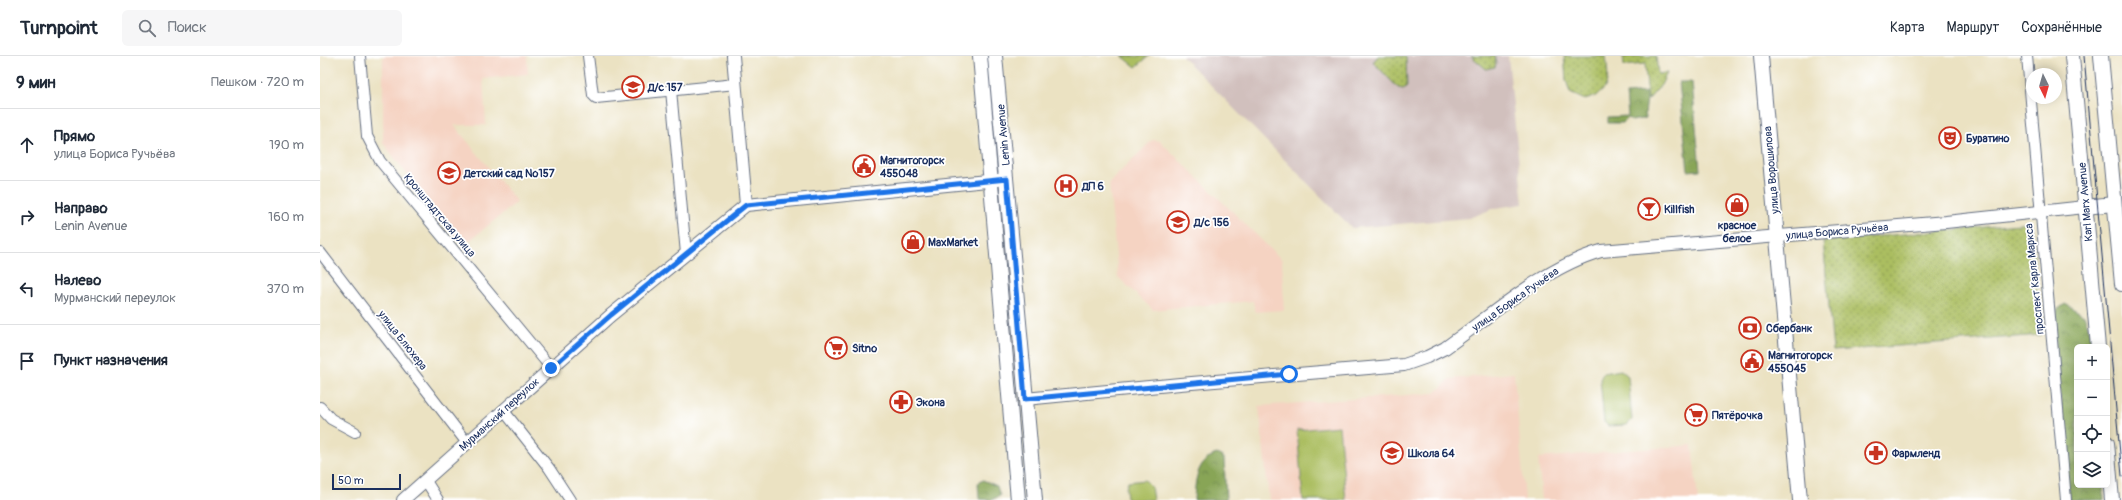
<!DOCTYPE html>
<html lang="ru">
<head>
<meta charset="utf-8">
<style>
  :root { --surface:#fff; --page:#f6f6f7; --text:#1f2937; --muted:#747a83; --line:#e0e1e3 }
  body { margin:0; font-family:Pangolin,sans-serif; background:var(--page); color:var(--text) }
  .controls { position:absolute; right:12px; bottom:12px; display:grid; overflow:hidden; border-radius:6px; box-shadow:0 2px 10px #0003 }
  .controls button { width:36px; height:36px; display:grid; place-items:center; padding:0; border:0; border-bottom:1px solid var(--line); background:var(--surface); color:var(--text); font:20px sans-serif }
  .compass { position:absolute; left:1706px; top:12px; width:36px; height:36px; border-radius:50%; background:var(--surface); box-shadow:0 2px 10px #0003; rotate:175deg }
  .scale { position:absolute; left:12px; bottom:10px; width:69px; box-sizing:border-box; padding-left:4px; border:2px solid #1b2f5e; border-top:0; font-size:11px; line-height:14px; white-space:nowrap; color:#1b2f5e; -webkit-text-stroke:3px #fff; paint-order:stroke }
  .stop { position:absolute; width:12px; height:12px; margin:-9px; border:3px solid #1a73e8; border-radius:50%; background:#fff }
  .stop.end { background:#1a73e8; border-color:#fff; box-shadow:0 1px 4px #0008 }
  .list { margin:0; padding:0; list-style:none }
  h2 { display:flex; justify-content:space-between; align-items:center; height:52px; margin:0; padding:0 16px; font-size:17px }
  h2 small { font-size:13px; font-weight:400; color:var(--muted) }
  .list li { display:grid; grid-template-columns:26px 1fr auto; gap:12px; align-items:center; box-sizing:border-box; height:72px; padding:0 16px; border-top:1px solid var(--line) }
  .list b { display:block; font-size:15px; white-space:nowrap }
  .list p { margin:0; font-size:13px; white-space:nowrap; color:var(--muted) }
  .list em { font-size:13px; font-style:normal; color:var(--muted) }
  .icon { flex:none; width:22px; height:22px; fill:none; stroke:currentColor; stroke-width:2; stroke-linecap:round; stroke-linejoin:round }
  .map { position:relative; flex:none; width:1802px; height:444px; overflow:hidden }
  header { display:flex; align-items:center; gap:24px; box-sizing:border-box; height:56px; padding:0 20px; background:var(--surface); border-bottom:1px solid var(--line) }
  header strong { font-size:19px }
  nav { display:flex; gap:22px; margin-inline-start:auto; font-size:14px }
  .search { width:280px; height:36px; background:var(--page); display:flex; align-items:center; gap:10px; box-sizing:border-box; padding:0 14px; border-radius:6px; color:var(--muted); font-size:15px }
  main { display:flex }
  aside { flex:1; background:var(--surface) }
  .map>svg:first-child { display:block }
</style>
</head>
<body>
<header>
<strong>Turnpoint</strong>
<div class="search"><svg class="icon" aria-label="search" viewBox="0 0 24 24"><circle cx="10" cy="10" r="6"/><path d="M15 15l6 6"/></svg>Поиск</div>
<nav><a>Карта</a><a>Маршрут</a><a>Сохранённые</a></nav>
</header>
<main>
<aside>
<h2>9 мин<small>Пешком · 720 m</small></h2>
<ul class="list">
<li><svg class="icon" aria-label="ahead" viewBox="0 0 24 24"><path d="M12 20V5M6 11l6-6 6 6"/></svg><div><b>Прямо</b><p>улица Бориса Ручьёва</p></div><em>190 m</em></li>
<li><svg class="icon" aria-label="right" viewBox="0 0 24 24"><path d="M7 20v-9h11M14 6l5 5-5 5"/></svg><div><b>Направо</b><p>Lenin Avenue</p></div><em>160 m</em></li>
<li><svg class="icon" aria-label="left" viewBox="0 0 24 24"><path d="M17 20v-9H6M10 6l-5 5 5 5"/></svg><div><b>Налево</b><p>Мурманский переулок</p></div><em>370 m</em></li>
<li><svg class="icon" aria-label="arrive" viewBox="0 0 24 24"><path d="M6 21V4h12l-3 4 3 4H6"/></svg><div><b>Пункт назначения</b></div></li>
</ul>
</aside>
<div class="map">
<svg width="1802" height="444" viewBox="0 0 1802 444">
  <defs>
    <pattern id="grass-dots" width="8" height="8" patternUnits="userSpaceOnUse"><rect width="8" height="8" fill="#abbe61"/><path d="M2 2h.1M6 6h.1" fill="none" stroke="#8a9b53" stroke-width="1.8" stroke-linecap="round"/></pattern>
    <pattern id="forest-crowns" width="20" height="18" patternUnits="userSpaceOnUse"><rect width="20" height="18" fill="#88a557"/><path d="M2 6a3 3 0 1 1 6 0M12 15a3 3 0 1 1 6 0" fill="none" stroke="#6e874b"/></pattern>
  </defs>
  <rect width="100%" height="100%" fill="#fff"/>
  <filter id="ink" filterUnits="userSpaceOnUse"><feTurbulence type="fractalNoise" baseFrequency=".025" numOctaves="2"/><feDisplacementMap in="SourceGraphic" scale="8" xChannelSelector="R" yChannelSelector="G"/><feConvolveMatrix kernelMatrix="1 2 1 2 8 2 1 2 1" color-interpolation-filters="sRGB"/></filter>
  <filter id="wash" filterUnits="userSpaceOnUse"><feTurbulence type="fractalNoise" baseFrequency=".012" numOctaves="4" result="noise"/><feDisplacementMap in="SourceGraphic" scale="16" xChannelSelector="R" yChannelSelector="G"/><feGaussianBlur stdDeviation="0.9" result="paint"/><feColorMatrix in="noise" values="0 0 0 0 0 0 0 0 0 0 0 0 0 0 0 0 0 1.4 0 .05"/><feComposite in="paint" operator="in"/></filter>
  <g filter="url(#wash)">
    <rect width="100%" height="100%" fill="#ebe2c2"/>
    <!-- built -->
    <g fill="#f5d3c2">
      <polygon points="63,0 207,0 208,18 163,23 166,69 134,69 197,146 143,190 63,87"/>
      <polygon points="832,84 840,85 962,204 964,254 935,256 933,245 833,254 798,221 789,127"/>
      <polygon points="1194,317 1205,444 949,444 939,350 1115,337 1130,323"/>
      <polygon points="1372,389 1378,444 1222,444 1218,402"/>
    </g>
    <!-- industrial -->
    <polygon fill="#d1c0bd" points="862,0 1188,0 1203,148 1175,152 1149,162 1032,172"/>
    <!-- grass -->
    <g fill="url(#grass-dots)" stroke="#637660">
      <polygon points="1058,0 1086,0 1087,31 1083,33 1078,32 1053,6"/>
      <polygon points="1151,0 1175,0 1176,7 1175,11 1166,13"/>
      <path d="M1244,0H1286C1289,23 1291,37 1265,44L1250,37L1246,24Z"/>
      <polygon points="1303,0 1336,0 1338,18 1347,17 1341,29 1328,44 1325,8 1304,10"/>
      <polygon points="1711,167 1721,279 1513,295 1503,185"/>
    </g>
    <!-- forest -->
    <g fill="url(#forest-crowns)" stroke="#526a5a">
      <polygon points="1359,26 1372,26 1380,114 1368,115"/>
      <path d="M1327,36C1328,46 1324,52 1326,62L1312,65L1308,62L1303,67H1288V61L1308,60L1306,38Z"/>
      <polygon points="1745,248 1764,259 1770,275 1771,291 1757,291 1757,429 1783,429 1784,444 1749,444 1735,279 1737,254"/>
      <path d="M897,398L904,402L906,444H874C875,426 876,404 897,398Z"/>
      <polygon points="663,424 677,430 680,440 671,444 659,443 658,427"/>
    </g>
    <!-- pitch -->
    <g fill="#abbe61" stroke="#637660">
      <polygon points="802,0 829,0 816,11"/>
      <polygon points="1301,314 1308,320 1312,364 1307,369 1288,370 1284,366 1280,323 1283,317"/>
      <polygon points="1019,370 1026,444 983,444 977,374"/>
      <polygon points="825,424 831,430 833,444 807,444 806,432 808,426"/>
    </g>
  </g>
  <g filter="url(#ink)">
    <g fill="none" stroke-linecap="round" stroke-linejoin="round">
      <!-- minor casing -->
      <g stroke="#646e81" stroke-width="12">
        <g id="minor">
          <polyline points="40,0 47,80 60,105 231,312"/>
          <polyline points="268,0 273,39 276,42 416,28"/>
          <polyline points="1707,0 1746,444"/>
          <polyline points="351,34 366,198"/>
          <polyline points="0,196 147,387"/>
          <polyline points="0,351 11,363 35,376"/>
          <polyline points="184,355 229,412 250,444"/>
          <polyline points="106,425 118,444"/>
        </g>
      </g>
      <!-- tertiary casing -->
      <g stroke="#646e81" stroke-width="14">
        <g id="tertiary">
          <polyline points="413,0 426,149"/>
          <path d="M705,343L860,328L1084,309L1107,301L1125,292C1173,258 1225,211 1281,195L1626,166L1765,151"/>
          <polyline points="83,444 291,259 426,149 687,123"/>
        </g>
      </g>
      <!-- secondary casing -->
      <g stroke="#646e81" stroke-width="16">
        <g id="secondary">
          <polyline points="660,0 698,444"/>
          <polyline points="675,0 715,444"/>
          <polyline points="1441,0 1480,444"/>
          <polyline points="1752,0 1778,291"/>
          <polyline points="1781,0 1802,228"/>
          <polyline points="1765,151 1794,148"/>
          <polyline points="1787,387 1792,444"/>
        </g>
      </g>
      <!-- minor -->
      <use href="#minor" stroke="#fff" stroke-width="10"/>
      <!-- tertiary -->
      <use href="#tertiary" stroke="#fff" stroke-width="12"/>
      <!-- secondary -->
      <use href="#secondary" stroke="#fff" stroke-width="14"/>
      <!-- tram -->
      <polyline stroke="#1b2f5e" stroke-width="1" points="1764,0 1802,420"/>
    </g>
  </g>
  <g fill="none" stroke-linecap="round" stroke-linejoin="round" filter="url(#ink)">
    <!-- route -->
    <polyline stroke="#1a73e8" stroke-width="5" points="231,312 291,259 426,149 687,123 705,343 969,318"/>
  </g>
  <!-- icons -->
  <defs>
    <g id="school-ring" transform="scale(1.15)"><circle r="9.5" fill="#fff" stroke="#c8321e" stroke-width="1.5"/><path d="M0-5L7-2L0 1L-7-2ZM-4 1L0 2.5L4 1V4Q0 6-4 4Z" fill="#c8321e"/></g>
    <g id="theatre-ring" transform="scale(1.15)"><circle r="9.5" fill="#fff" stroke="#c8321e" stroke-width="1.5"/><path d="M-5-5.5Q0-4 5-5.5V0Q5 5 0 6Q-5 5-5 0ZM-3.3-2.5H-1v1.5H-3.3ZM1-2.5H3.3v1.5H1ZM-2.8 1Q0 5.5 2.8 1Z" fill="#c8321e"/></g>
    <g id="civic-ring" transform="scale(1.15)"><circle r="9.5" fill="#fff" stroke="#c8321e" stroke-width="1.5"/><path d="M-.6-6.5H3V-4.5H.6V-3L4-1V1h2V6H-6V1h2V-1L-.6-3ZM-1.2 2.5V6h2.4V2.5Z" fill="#c8321e"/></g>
    <g id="hospital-ring" transform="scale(1.15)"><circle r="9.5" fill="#fff" stroke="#c8321e" stroke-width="1.5"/><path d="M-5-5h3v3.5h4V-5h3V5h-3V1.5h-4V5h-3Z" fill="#c8321e"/></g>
    <g id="shop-ring" transform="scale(1.15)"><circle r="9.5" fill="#fff" stroke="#c8321e" stroke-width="1.5"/><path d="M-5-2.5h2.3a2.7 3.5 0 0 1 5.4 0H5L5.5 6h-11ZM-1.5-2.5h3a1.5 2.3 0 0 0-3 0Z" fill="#c8321e"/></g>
    <g id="bar-ring" transform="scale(1.15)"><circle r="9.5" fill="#fff" stroke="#c8321e" stroke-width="1.5"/><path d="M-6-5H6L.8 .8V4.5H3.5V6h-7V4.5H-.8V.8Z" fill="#c8321e"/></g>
    <g id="bank-ring" transform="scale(1.15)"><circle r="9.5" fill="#fff" stroke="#c8321e" stroke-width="1.5"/><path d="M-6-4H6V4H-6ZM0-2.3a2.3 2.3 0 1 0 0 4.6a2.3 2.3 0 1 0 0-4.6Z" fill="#c8321e"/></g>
    <g id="supermarket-ring" transform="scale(1.15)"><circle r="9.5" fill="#fff" stroke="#c8321e" stroke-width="1.5"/><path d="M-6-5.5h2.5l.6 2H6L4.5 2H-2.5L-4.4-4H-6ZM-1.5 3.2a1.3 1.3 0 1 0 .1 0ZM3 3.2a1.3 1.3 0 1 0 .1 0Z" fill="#c8321e"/></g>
    <g id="pharmacy-ring" transform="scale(1.15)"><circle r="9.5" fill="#fff" stroke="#c8321e" stroke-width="1.5"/><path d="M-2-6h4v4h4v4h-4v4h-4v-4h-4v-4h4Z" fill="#c8321e"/></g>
  </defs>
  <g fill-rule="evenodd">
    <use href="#school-ring" x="313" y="31"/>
    <use href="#theatre-ring" x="1630" y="82"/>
    <use href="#civic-ring" x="544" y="110"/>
    <use href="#school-ring" x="129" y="117"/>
    <use href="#hospital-ring" x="746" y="130"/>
    <use href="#shop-ring" x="1417" y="149"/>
    <use href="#bar-ring" x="1329" y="153"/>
    <use href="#school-ring" x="858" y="166"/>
    <use href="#shop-ring" x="593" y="186"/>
    <use href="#bank-ring" x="1430" y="272"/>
    <use href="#supermarket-ring" x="516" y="292"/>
    <use href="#civic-ring" x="1432" y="305"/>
    <use href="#pharmacy-ring" x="581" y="346"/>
    <use href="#supermarket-ring" x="1376" y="359"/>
    <use href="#school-ring" x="1072" y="397"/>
    <use href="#pharmacy-ring" x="1556" y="397"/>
  </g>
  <g text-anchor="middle" stroke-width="3.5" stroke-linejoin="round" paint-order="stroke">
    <!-- poi labels -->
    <g font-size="11" font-weight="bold" fill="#1b2f5e" stroke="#fff" text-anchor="start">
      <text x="328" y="35">Д/с 157</text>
      <text x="1646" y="86">Буратино</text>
      <text x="560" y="108">Магнитогорск<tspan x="560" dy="13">455048</tspan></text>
      <text x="144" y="121">Детский сад №157</text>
      <text x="762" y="134">ДП 6</text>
      <text x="1344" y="157">Killfish</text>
      <text x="874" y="170">Д/с 156</text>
      <text x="1417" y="173" text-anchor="middle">красное<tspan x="1417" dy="13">белое</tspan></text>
      <text x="608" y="190">MaxMarket</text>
      <text x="1446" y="276">Сбербанк</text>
      <text x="532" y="296">Sitno</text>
      <text x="1448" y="303">Магнитогорск<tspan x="1448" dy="13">455045</tspan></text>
      <text x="596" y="350">Экона</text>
      <text x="1392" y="363">Пятёрочка</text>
      <text x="1088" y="401">Школа 64</text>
      <text x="1572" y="401">Фармленд</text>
    </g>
    <!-- street labels -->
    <g font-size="11" fill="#1b2f5e" stroke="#fff">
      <text transform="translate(683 79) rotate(-95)" y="4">Lenin Avenue</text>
      <text transform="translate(1451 114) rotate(-95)" y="4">улица Ворошилова</text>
      <text transform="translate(1765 146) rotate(-95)" y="4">Karl Marx Avenue</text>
      <text transform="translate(120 159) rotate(50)" y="4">Кронштадтская улица</text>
      <text transform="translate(1517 175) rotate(-5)" y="4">улица Бориса Ручьёва</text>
      <text transform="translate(1714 223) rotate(-96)" y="4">проспект Карла Маркса</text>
      <text transform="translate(1195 243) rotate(-35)" y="4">улица Бориса Ручьёва</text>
      <text transform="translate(83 284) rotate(52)" y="4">улица Блюхера</text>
      <text transform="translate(179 358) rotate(-42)" y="4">Мурманский переулок</text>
    </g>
  </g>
</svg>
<div class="controls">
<button>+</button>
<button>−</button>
<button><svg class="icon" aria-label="locate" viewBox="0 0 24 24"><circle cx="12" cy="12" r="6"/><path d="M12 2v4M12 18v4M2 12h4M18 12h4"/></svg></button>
<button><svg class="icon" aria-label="layers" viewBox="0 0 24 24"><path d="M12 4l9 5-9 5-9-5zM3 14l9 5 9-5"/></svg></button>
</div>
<svg class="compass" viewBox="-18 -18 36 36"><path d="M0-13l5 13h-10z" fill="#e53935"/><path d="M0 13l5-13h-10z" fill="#747a83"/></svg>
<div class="scale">50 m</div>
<div class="stop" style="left:969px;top:318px"></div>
<div class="stop end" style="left:231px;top:312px"></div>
</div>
</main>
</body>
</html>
